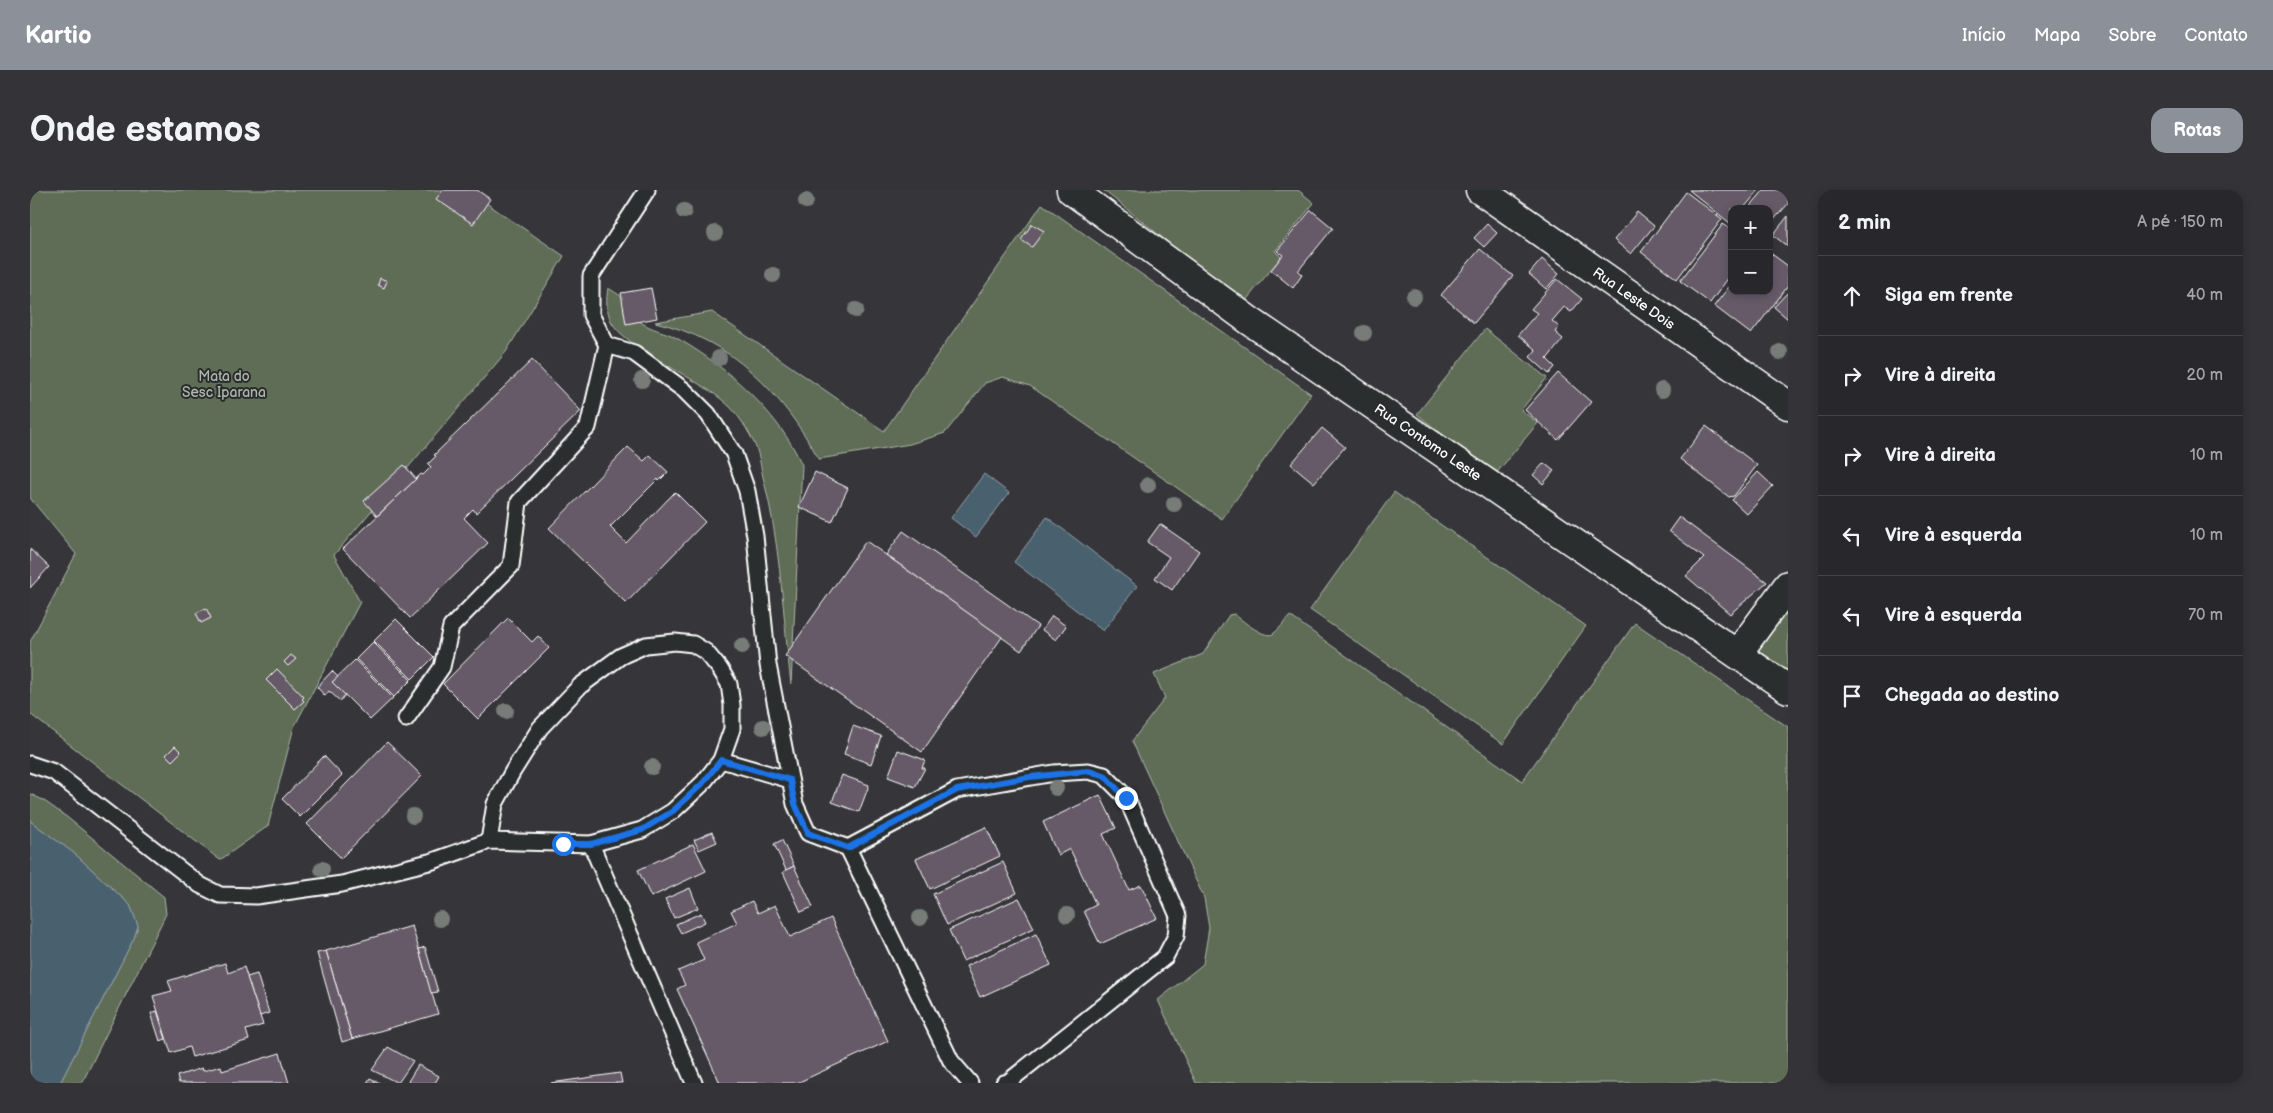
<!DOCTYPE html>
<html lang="pt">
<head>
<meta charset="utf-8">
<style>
  :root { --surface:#28282c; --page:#343438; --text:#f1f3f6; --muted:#a5a6a9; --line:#444448; --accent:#8c9099 }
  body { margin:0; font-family:"Balsamiq Sans",sans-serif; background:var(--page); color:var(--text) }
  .controls { position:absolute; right:15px; top:15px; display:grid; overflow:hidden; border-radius:10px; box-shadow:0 2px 8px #0003 }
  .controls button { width:45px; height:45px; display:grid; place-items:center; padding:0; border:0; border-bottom:1px solid var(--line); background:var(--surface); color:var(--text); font:25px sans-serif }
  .stop { position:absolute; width:15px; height:15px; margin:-11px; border:4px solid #1a73e8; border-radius:50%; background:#fff }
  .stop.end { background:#1a73e8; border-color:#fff; box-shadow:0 1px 5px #0008 }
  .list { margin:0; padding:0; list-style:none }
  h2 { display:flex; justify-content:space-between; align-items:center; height:65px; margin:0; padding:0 20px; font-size:21px }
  h2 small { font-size:16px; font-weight:400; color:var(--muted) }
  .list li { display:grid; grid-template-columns:32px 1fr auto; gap:15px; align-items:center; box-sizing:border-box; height:80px; padding:0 20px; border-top:1px solid var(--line) }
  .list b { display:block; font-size:19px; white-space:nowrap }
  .list em { font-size:16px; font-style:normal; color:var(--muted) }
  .icon { flex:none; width:28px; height:28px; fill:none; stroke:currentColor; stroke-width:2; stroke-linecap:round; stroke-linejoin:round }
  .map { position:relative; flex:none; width:1758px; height:893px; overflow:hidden; border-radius:15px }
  header { display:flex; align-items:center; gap:30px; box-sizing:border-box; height:70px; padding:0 25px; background:var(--accent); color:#fff }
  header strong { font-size:24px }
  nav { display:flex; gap:28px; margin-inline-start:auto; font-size:18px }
  .intro { display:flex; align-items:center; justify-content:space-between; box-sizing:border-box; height:120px; padding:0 30px }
  h1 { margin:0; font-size:35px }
  .button { padding:12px 22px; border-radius:15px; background:var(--accent); color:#fff; font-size:18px; font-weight:700 }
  main { display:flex; gap:30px; padding:0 30px }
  aside { flex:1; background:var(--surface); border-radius:15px; box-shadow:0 2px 8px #0003 }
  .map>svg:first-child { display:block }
</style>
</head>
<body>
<header>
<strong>Kartio</strong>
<nav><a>Início</a><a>Mapa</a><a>Sobre</a><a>Contato</a></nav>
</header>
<div class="intro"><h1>Onde estamos</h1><a class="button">Rotas</a></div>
<main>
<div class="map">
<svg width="1758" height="893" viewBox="0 0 1758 893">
  <rect width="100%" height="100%" fill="#36363a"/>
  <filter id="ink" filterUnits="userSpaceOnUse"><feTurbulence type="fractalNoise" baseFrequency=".02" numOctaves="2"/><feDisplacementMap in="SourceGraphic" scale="10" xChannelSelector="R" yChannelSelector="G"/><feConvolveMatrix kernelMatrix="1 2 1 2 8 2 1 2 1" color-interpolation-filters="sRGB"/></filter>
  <g filter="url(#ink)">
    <!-- green -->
    <g fill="#5e6d56" stroke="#aeb6aa">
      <polygon points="0,0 437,0 534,66 476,162 304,365 330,412 264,537 238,636 190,670 0,524 0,452 46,364 0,308"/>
      <polygon points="1073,0 1268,0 1284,13 1245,61 1251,67 1214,113"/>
      <path d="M1012,14L1281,204L1192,329L1000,196L973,187L955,193L915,243L880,254L789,269C751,202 702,150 625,132L682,122L854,241Z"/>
      <path d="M578,98C583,101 590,105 594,109C601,117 602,126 612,133C621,139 632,141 641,145C692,172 749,222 772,275L761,494C753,427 751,357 734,291C731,280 730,266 725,255C719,242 710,227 700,217C674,190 595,159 581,131C576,119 576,110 578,98Z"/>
      <polygon points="1455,139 1517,188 1491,220 1508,233 1464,286 1387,224"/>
      <polygon points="1364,302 1556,436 1473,554 1280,420"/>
      <polygon points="1758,415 1758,496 1719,469"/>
      <path d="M1204,424C1212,430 1234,449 1243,444C1249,440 1255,431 1260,426L1492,591L1605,433L1758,537V893H1166L1128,810L1173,774L1179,738L1174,708L1102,551L1135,508L1124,484L1173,464L1199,425Z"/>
      <polygon points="0,604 13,610 38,628 134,707 136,724 52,893 30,893 104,748 108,736 100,715 45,664 0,631"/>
    </g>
    <!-- water -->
    <g fill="#4a606e" stroke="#92a0a8">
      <polygon points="954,284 979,303 946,347 921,328"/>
      <polygon points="1017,327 1107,396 1073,441 984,372"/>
      <polygon points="0,631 45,664 100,715 108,736 104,748 30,893 0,893"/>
    </g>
    <!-- building -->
    <g fill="#665a69" stroke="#fff">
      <polygon points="413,0 447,0 460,9 443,34 406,9"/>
      <polygon points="1659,0 1729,0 1713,19 1702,19 1701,34"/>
      <polygon points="1734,0 1758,0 1758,14 1739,35 1739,19 1718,19"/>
      <polygon points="1656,2 1692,29 1647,89 1611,62"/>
      <polygon points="1281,20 1303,38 1268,81 1272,85 1263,98 1241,80 1253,65 1247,61"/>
      <polygon points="1607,22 1624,36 1601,64 1584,50"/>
      <polygon points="1758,26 1758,57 1743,45"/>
      <polygon points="1002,34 1014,41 1002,57 991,50"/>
      <polygon points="1457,34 1467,43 1454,57 1444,48"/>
      <polygon points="1693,34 1702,40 1702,83 1680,113 1650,91"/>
      <polygon points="1450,59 1483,86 1444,133 1411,105"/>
      <polygon points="1739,62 1758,76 1758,96 1721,144 1684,116 1702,93 1702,101 1739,101"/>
      <polygon points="1512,69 1529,84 1516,99 1499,84"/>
      <polygon points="350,88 357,91 354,98 348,95"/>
      <polygon points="1527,89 1552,109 1541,122 1534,117 1522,131 1529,137 1525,142 1533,149 1517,169 1525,177 1519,184 1500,167 1506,160 1488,145 1507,123 1501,119"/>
      <polygon points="621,98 627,128 596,134 591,103"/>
      <polygon points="1758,102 1758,129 1744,117"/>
      <polygon points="502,170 551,221 446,323 443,319 434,328 458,353 380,428 313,359 391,284 393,285 401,277 398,274 406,266 404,265"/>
      <polygon points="1528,183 1561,212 1528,250 1495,220"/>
      <polygon points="1676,236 1727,275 1704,306 1699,307 1650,269"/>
      <polygon points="1292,238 1315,257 1284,293 1261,274"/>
      <polygon points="598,257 614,271 620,265 638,282 629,291 628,289 580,337 596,353 645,302 675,332 596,413 519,338"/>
      <polygon points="1514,273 1524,281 1513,294 1503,285"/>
      <polygon points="374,275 386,289 347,326 334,311"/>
      <polygon points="785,282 818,298 802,332 769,317"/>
      <polygon points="1728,282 1743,296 1717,324 1702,310"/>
      <polygon points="1649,327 1737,392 1700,424 1656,386 1674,368 1639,341"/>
      <polygon points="1130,334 1169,361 1142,400 1125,388 1139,367 1117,352"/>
      <polygon points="873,341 1008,436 991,461 856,365"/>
      <polygon points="836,351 972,447 892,562 755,466"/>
      <polygon points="0,359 19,377 0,398"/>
      <polygon points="176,418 181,428 171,433 166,423"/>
      <polygon points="1022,426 1036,436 1026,450 1012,440"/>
      <polygon points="478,428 502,452 508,446 519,458 448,529 413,494"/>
      <polygon points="366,429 404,467 382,489 344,451"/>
      <polygon points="343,452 381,490 364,507 326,469"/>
      <polygon points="261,465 266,469 258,476 254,472"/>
      <polygon points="325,470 363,508 340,530 302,492"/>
      <polygon points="247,479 274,507 272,509 274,511 265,519 236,490"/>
      <polygon points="302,481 308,487 302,492 315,505 310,511 299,501 295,506 287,497"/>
      <polygon points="823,536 851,546 841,574 814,564"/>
      <polygon points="357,552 392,586 311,668 277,634"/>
      <polygon points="145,556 151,562 142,571 136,565"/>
      <polygon points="868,560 895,570 892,578 895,578 885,597 858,587"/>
      <polygon points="294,566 312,585 270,627 252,609"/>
      <polygon points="812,585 839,595 829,622 802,612"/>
      <polygon points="1070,605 1086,638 1073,644 1099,700 1111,695 1127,728 1070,754 1054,721 1066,715 1040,659 1028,665 1013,632"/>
      <polygon points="956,637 970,666 900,699 886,669"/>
      <polygon points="682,642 687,652 669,660 664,650"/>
      <polygon points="752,650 764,676 756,680 744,654"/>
      <polygon points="663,654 676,681 621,707 608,680"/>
      <polygon points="973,672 987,703 917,735 903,704"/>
      <polygon points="764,676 783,717 771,722 753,682"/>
      <polygon points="660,698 668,718 644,728 635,709"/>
      <polygon points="989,708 1004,738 933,771 919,740"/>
      <polygon points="722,711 728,723 745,715 760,747 801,728 858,851 767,893 690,893 647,799 655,795 648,781 674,770 666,752 707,733 701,721"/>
      <polygon points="671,723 675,732 651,743 646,734"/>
      <polygon points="382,736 408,824 322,849 296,761"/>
      <polygon points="1006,744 1021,775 950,807 936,776"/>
      <polygon points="395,757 408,802 401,803 389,759"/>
      <polygon points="296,761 322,849 312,852 287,763"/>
      <polygon points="195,773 198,783 214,777 233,835 216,840 219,850 162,867 159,857 141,863 123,806 142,801 138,791"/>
      <polygon points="227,784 239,823 230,826 217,787"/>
      <polygon points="127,821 136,849 130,851 121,823"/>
      <polygon points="358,857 383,871 368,893 342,880"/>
      <polygon points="250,863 259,893 149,893 147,886 172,878 173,881 191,876 192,881"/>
      <polygon points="388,875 409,886 405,893 377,893"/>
      <polygon points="590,883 592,893 521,893"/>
      <polygon points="340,888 350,893 337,893"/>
    </g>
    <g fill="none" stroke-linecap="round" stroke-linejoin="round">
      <!-- service casing -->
      <g stroke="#fff" stroke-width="19">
        <g id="service">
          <polyline points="617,0 561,86 561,125 577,155 604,163 654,200 678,224 704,264 717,301 725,346 738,475 765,614 778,643 818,658 921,871 940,893"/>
          <polyline points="376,529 412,477 421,437 481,376 489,312 558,237 577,155"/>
          <polyline points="691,570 760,590"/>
          <polyline points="0,574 24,582 170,695 190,705 226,706 312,694 403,671 459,651 561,654 612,640 643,621 673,593 691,570 702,539 702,515 699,494 690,479 676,462 663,454 645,452 616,455 591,466 550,496 510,538 483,581 465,614 459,651"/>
          <polyline points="561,654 664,893"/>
          <polyline points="818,658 927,600 1024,583 1058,581 1074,585 1096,607 1148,726 1146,746 1135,767 978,892 974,893"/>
        </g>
      </g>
      <!-- minor casing -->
      <g stroke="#fff" stroke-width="31">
        <g id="minor">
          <polyline points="1041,0 1220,131 1758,499"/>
          <polyline points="1450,0 1758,215"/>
          <polyline points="1708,463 1758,395"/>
        </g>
      </g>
      <!-- service -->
      <use href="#service" stroke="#2a2d2e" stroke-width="15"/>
      <!-- minor -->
      <use href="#minor" stroke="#2a2d2e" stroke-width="28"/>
    </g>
    <!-- trees -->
    <g fill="#787c78">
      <circle cx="776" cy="11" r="8"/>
      <circle cx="654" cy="21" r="8"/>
      <circle cx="685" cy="43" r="8"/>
      <circle cx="743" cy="85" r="8"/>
      <circle cx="1384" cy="107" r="8"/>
      <circle cx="826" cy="120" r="8"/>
      <circle cx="1334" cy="143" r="8"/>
      <circle cx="1750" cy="162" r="8"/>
      <circle cx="689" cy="168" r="8"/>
      <circle cx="612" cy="190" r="8"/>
      <circle cx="1632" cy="200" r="8"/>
      <circle cx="1118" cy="295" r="8"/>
      <circle cx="1144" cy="314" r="8"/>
      <circle cx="712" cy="456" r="8"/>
      <circle cx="476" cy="521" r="8"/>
      <circle cx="733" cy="537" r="8"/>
      <circle cx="622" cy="577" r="8"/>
      <circle cx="1026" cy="598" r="8"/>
      <circle cx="383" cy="626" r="8"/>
      <circle cx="292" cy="679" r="8"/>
      <circle cx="1037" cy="725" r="8"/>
      <circle cx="890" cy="728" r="8"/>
      <circle cx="410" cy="729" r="8"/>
    </g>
  </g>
  <g fill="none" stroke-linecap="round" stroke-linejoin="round" filter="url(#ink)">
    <!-- route -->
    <polyline stroke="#1a73e8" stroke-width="6" points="533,654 561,654 612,640 643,621 673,593 691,570 760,590 765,614 778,643 818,658 927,600 1000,587 1058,581 1074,585 1096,608"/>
  </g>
  <g text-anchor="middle" stroke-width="4" stroke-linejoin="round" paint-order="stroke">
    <!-- street labels -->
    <g font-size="14" fill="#fff" stroke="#2a2d2e">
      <text transform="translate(1604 108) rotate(35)" y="5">Rua Leste Dois</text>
      <text transform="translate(1398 252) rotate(34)" y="5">Rua Contomo Leste</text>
    </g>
    <!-- park labels -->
    <g font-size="14" fill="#aeb6aa" stroke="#2a2d2e">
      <text x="194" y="191">Mata do<tspan x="194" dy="16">Sesc Iparana</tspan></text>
    </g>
  </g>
</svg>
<div class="controls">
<button>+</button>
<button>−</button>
</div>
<div class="stop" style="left:533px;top:654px"></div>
<div class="stop end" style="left:1096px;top:608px"></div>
</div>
<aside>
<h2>2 min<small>A pé · 150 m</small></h2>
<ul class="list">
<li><svg class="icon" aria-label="ahead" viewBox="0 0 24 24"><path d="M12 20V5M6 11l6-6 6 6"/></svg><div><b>Siga em frente</b></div><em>40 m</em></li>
<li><svg class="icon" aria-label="right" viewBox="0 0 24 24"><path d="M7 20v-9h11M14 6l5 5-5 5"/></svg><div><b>Vire à direita</b></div><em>20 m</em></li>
<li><svg class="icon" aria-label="right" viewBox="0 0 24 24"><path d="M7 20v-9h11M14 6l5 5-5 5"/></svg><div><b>Vire à direita</b></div><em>10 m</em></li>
<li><svg class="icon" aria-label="left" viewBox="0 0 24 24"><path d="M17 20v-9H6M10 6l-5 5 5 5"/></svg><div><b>Vire à esquerda</b></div><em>10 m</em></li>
<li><svg class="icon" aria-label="left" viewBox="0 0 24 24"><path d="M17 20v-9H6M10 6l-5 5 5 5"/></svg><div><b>Vire à esquerda</b></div><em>70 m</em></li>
<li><svg class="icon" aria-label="arrive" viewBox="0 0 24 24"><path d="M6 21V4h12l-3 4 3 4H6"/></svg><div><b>Chegada ao destino</b></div></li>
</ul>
</aside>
</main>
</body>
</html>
